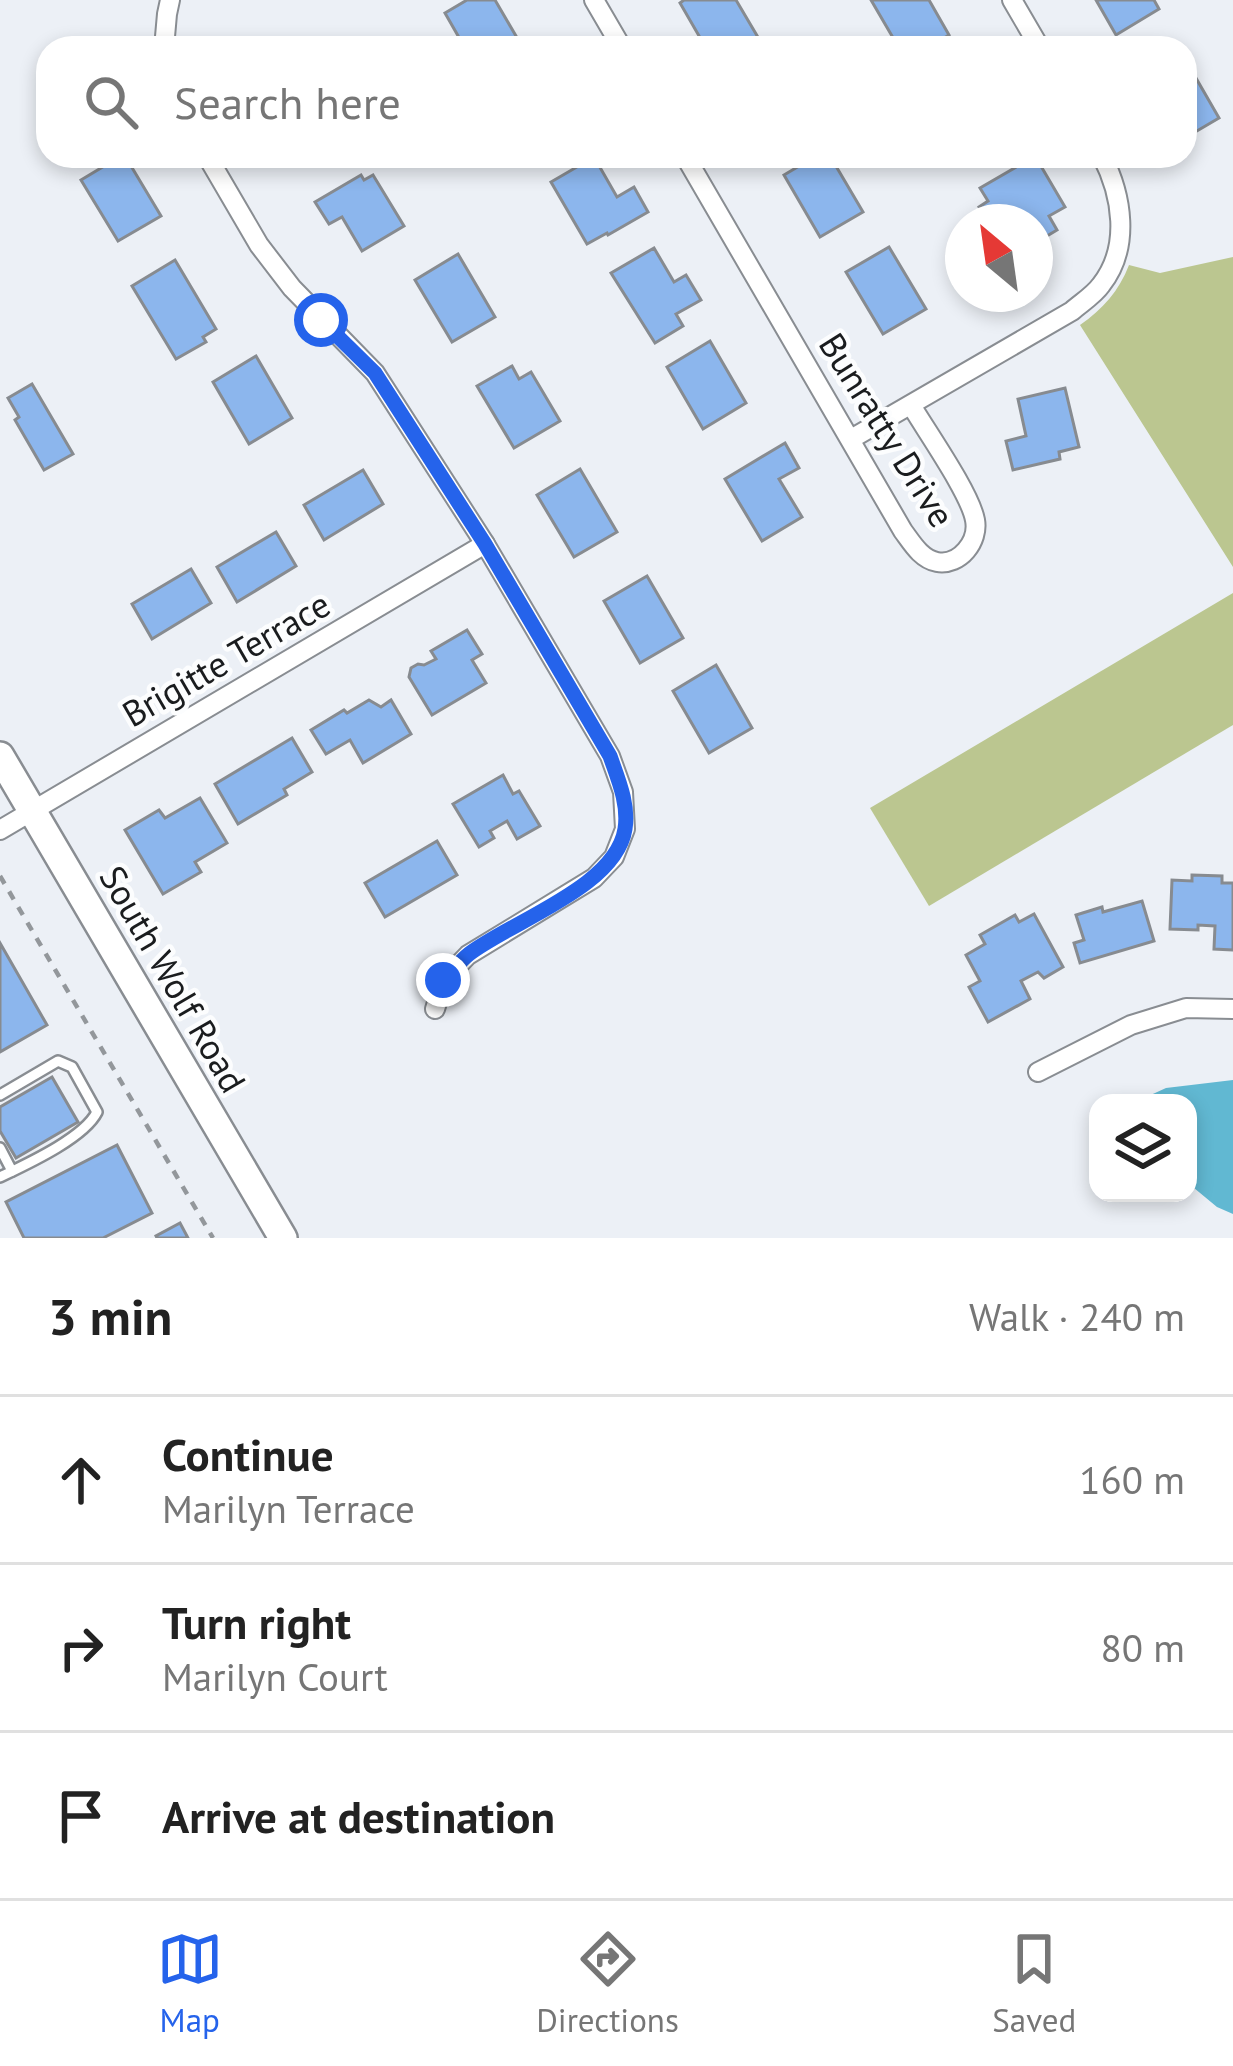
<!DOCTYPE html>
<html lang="en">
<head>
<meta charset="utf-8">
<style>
  :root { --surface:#fff; --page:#f2f2f2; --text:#222; --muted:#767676; --line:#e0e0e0; --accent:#2563eb }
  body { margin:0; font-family:"PT Sans",sans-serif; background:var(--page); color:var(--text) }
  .controls { position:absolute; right:36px; bottom:36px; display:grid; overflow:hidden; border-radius:24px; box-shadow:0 6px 18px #0003 }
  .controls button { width:108px; height:108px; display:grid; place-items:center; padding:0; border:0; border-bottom:3px solid var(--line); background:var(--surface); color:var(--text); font:60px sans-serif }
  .compass { position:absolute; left:945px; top:204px; width:108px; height:108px; border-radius:50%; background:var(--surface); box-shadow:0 6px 18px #0003; rotate:331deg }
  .stop { position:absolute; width:36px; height:36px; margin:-27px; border:9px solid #2563eb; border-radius:50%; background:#fff }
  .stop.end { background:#2563eb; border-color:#fff; box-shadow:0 3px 12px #0008 }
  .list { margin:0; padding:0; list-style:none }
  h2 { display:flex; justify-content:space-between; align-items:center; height:156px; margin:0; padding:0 48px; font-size:51px }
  h2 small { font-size:39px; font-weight:400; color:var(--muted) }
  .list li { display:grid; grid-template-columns:78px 1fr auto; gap:36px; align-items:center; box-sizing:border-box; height:168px; padding:0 48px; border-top:3px solid var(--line) }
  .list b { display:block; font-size:45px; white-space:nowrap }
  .list p { margin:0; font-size:39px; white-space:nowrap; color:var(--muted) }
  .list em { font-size:39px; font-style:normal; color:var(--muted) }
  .icon { flex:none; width:66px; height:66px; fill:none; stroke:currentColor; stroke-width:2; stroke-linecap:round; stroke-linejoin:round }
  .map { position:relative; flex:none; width:1233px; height:1238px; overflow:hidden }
  .search { position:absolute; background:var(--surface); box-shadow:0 6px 18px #0003; left:36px; right:36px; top:36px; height:132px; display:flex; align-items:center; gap:30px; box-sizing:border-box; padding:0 42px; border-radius:36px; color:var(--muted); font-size:45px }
  .sheet { height:660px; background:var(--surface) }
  nav { display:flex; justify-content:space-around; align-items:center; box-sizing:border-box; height:168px; border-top:3px solid var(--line); background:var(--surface); font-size:33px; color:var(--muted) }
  nav a { display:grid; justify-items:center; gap:6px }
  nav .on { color:var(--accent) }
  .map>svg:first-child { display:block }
</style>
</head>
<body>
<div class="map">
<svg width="1233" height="1238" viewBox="0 0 1233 1238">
  <rect width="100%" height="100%" fill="#ecf0f6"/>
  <!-- green -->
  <g fill="#bbc690">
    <path d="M1233,257V567L1080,325C1103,309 1119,291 1129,265L1160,273Z"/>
    <polygon points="1233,593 1233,725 929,906 870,808"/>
  </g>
  <!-- water -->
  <polygon fill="#61b8d2" points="1233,1080 1233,1214 1217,1207 1188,1183 1188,1103 1133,1103 1166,1088"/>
  <!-- building -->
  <g fill="#8cb6ed" stroke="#878b90" stroke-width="3">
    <polygon points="467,0 495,0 523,48 465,48 445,13"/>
    <polygon points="684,0 736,0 759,39 744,48 706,48 680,3"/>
    <polygon points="871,0 929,0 949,35 927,48 899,48"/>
    <polygon points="1096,0 1154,0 1159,9 1116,35"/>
    <polygon points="1185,59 1219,118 1185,138"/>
    <polygon points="121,156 125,156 161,216 118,241 81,180"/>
    <polygon points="816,156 830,156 863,212 820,237 784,175"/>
    <polygon points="1035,156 1065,207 1049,216 1057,230 1042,239 1048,249 1035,257 1035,222 988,222 979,207 988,201 980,188"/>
    <polygon points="594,157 617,197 634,187 648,212 608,235 607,233 587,244 551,182"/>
    <polygon points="361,175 364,180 373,175 404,226 362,251 342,217 329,224 315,202"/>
    <polygon points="889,247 926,309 883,334 846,272"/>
    <polygon points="654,248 674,282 686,275 701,300 676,314 683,326 655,343 611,273"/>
    <polygon points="458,254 495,317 452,342 415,280"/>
    <polygon points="175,260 216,329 203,337 206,342 176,359 132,286"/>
    <polygon points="710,341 746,403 703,429 667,367"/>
    <polygon points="256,356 292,418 249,444 213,382"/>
    <polygon points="512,366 519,379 531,372 560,421 514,448 477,386"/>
    <polygon points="32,384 73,454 44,470 15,420 19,417 8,398"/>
    <polygon points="1065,388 1079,447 1059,452 1060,459 1013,470 1006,441 1026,436 1018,399"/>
    <polygon points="785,443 799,468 779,479 802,517 762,541 725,479"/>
    <polygon points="580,469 617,532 574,557 537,495"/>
    <polygon points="363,470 383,504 324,540 304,505"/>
    <polygon points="276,532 296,566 237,602 217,567"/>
    <polygon points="191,569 211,603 152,639 132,604"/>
    <polygon points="647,576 683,638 640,663 604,601"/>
    <polygon points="467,630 482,654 472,660 486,683 432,715 409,677 411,668 418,664 424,665 436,659 431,651"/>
    <polygon points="716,665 752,728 709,753 673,691"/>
    <polygon points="369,700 381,707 391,700 411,734 363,763 350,740 326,754 311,730 344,710 347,713"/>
    <polygon points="292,738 312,772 284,789 287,795 238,824 215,784"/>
    <polygon points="503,775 513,794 519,791 540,826 517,839 507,821 490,831 494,838 479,847 453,804"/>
    <polygon points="200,798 227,843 195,862 201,872 163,894 125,830 159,810 165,818"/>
    <polygon points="437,841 457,875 385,917 365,883"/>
    <polygon points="1192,875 1222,876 1222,883 1233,883 1233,950 1214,949 1215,926 1198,925 1198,930 1170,929 1172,880 1192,881"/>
    <polygon points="1142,901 1154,941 1080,963 1074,943 1084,940 1076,915 1102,907 1103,912"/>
    <polygon points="1034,914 1063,967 1044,978 1038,972 1021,981 1030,999 988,1022 969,987 980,981 966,955 985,944 980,935 1015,915 1019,922"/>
    <polygon points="0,943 47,1025 0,1052"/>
    <polygon points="52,1077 78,1122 16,1158 0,1131 0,1107"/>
    <polygon points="117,1145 152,1213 103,1238 24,1238 6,1202"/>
    <polygon points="180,1223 188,1238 157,1238 156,1236"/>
  </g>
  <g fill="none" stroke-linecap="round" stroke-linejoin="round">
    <!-- lane casing -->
    <g stroke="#898d92" stroke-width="14">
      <g id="lane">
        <path d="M0,1095L58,1061L72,1067L97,1112C84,1138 27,1164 0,1177"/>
        <polyline points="0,1148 12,1171"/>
      </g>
    </g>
    <!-- street casing -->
    <g stroke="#898d92" stroke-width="22">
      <g id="street">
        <polyline points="594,0 622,48"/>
        <polyline points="1012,0 1040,48"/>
        <polyline points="164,48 167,14 170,0"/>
        <polyline points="207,156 259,245 292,288 375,373 485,544 610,756 623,792 625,829 614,857 594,878 468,955 444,980 435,1009"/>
        <path d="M685,156L903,531C912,543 921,559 937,562C960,566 979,541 975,520C970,493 927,432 911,405"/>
        <path d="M851,439L1072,311C1081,303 1094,295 1101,285C1131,247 1122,195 1102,156"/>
        <polyline points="0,830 485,544"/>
        <polyline points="1038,1072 1131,1025 1186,1008 1233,1009"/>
      </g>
    </g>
    <!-- secondary casing -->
    <g stroke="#898d92" stroke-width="32">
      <polyline id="secondary" points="0,756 283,1238"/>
    </g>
    <!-- path -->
    <polyline stroke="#93979b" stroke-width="4.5" stroke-dasharray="9 9" stroke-linecap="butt" points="0,876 213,1238"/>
    <!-- lane -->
    <use href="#lane" stroke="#fff" stroke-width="9"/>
    <!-- street -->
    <use href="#street" stroke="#fff" stroke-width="18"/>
    <!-- secondary -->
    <use href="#secondary" stroke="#fff" stroke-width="27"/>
  </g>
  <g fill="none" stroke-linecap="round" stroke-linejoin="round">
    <!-- route -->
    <path stroke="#2563eb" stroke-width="15" d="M321,320L375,373L485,544L610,756C618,779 629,804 625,829C616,887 512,921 469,954C460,961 452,972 443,980"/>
  </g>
  <g text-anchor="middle" stroke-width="9" stroke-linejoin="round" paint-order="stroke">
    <!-- street labels -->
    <g font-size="36" fill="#1a1c1e" stroke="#fcfdfe">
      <text transform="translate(887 430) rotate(58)" y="13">Bunratty Drive</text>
      <text transform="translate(226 659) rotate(-30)" y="13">Brigitte Terrace</text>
      <text transform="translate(173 979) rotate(60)" y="13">South Wolf Road</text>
    </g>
  </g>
</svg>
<div class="controls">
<button><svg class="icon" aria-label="layers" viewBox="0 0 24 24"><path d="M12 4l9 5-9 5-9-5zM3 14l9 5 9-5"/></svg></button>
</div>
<svg class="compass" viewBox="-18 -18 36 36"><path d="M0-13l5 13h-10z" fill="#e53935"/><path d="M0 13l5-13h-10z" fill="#767676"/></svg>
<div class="stop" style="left:321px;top:320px"></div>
<div class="stop end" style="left:443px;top:980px"></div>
<div class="search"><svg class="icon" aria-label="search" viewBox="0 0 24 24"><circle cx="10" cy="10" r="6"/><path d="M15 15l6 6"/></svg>Search here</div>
</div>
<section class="sheet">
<h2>3 min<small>Walk · 240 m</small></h2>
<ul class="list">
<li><svg class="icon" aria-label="ahead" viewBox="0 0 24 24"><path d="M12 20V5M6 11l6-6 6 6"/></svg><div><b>Continue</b><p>Marilyn Terrace</p></div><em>160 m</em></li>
<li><svg class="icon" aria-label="right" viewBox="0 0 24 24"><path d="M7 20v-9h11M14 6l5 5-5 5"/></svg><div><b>Turn right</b><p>Marilyn Court</p></div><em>80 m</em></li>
<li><svg class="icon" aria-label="arrive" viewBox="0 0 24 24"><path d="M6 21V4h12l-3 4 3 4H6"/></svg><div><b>Arrive at destination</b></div></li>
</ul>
</section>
<nav>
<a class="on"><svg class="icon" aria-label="map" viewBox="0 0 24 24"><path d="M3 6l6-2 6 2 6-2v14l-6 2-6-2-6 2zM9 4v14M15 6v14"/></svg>Map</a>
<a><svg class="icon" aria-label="directions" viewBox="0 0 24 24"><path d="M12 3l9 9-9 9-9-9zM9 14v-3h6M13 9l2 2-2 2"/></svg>Directions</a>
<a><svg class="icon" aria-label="saved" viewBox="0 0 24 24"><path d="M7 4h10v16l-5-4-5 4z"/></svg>Saved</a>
</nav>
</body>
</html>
